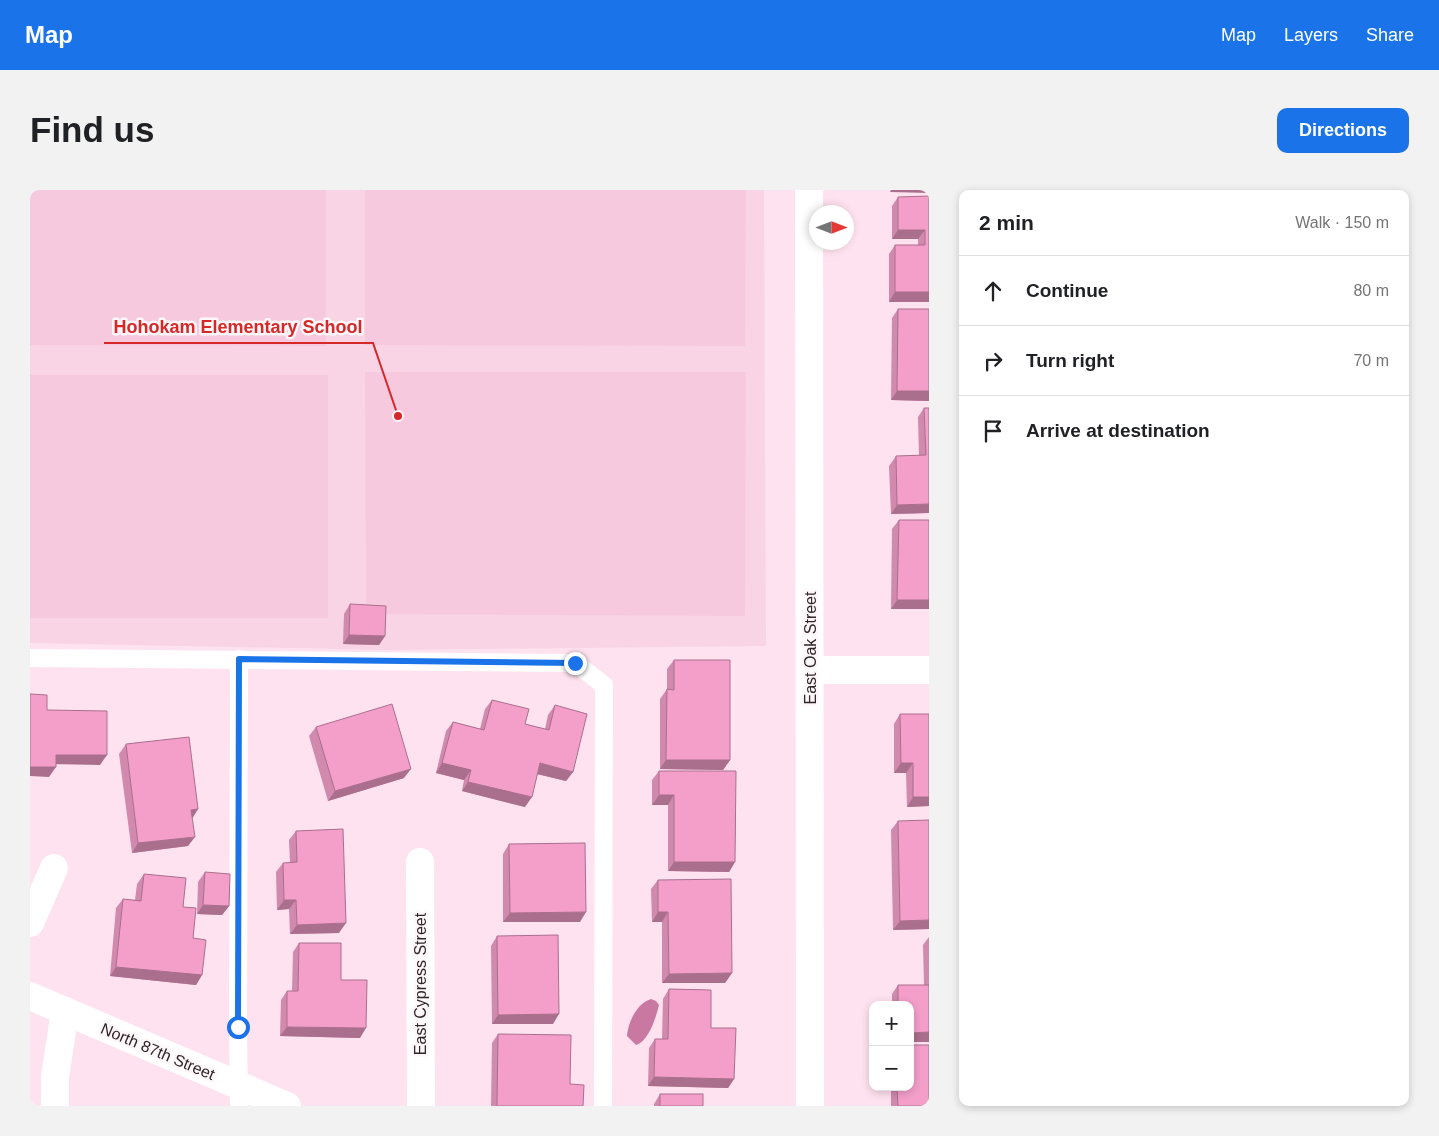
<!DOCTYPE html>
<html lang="en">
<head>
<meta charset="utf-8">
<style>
  :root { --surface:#fff; --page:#f2f2f2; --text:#202124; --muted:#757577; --line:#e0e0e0; --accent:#1a73e8 }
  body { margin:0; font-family:Arial,sans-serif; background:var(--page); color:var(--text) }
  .controls { position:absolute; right:15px; bottom:15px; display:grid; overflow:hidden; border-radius:10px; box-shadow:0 2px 8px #0003 }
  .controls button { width:45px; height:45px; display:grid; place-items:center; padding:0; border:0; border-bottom:1px solid var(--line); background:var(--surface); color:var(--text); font:25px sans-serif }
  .compass { position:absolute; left:779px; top:15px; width:45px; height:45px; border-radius:50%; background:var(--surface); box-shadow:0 2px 8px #0003; rotate:90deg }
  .stop { position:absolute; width:15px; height:15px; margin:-11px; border:4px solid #1a73e8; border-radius:50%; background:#fff }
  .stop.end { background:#1a73e8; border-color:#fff; box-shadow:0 1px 5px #0008 }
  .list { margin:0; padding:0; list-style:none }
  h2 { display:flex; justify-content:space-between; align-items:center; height:65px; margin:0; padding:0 20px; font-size:21px }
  h2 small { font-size:16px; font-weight:400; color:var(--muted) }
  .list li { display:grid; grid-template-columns:32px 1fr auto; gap:15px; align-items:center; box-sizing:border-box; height:70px; padding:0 20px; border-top:1px solid var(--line) }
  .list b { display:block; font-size:19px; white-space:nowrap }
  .list em { font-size:16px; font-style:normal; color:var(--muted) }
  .icon { flex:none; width:28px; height:28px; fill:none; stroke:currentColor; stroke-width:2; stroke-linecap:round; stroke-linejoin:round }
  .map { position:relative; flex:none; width:899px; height:916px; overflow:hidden; border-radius:10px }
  header { display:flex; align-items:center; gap:30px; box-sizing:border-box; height:70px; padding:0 25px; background:var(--accent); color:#fff }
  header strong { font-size:24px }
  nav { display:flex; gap:28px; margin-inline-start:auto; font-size:18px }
  .intro { display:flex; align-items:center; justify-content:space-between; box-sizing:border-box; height:120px; padding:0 30px }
  h1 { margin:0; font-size:35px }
  .button { padding:12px 22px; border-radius:10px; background:var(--accent); color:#fff; font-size:18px; font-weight:700 }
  main { display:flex; gap:30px; padding:0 30px }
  aside { flex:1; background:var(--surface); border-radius:10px; box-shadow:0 2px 8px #0003 }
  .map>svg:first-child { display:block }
</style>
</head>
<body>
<header>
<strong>Map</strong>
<nav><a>Map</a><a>Layers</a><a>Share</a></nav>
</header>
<div class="intro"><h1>Find us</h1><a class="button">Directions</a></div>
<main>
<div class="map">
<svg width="899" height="916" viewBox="0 0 899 916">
  <rect width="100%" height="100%" fill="#ffe2ef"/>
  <!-- built -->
  <polygon fill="#f8d4e5" points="0,0 734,0 736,456 361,460 0,453"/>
  <!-- green -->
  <g fill="#f7c9df">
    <polygon points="0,0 296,0 296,156 0,155"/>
    <polygon points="335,0 716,0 715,156 335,155"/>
    <polygon points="335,182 716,182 715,426 336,424"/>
    <rect x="0" y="185" width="298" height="243"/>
  </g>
  <!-- water -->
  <path fill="#c978a2" d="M621,809L626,811L629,815C626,827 619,851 606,855L597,846C598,832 607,813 621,809Z"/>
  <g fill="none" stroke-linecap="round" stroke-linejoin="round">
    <!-- service -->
    <g stroke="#fff" stroke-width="18">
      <polyline points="0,468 545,473 574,495 573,916"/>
      <polyline points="209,469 208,837 209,916"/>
    </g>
    <!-- minor -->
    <g stroke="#fff" stroke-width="28">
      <polyline points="780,480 899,480"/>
      <polyline points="390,672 391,916"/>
      <polyline points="0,733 24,678"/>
      <polyline points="0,806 257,916"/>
      <polyline points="25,916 25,887 35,821"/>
    </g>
    <!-- tertiary -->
    <polyline stroke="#fff" stroke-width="28" points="779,0 780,916"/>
  </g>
  <!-- wall -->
  <g fill="#d189ae">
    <polygon points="899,6 899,112 859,112 859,64 865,55 888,55 888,49 862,49 862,16 868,7"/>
    <polygon points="868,119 899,119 899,211 861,210 862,128"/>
    <polygon points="894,218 899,323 861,324 859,276 866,266 889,266 888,227"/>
    <polygon points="869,330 899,330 899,419 861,419 862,339"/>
    <polygon points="320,414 355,446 349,455 313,454 314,424"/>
    <polygon points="644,470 700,570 693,580 630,579 630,509 637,499 637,479"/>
    <polygon points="462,510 495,534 515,539 518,525 525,515 543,582 536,591 507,584 495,617 432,601 434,590 406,583 416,541 423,532 450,539 455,519"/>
    <polygon points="870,524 899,616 877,617 876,583 864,583 864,534"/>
    <polygon points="286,537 374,588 298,611 279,546"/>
    <polygon points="96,554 168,619 162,628 158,656 102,663 89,564"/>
    <polygon points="629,581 705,672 699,682 638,681 638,615 622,615 622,590"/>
    <polygon points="868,631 899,739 863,740 861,640"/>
    <polygon points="266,641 309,743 260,744 259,719 247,720 246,682 253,673 260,673 259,650"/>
    <polygon points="479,654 550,732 473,732 473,664"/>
    <polygon points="175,682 199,716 192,725 167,724 168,692"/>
    <polygon points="114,684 153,717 163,748 172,785 166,795 80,786 86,718 93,709 105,710 107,694"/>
    <polygon points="628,690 702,783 695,793 632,793 632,732 622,732 621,699"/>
    <polygon points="467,746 523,834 462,834 461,756"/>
    <polygon points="899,747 899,852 880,852 880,815 862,815 862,804 868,795 894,795 893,755"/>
    <polygon points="269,753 311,790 330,848 250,846 251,810 257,801 262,801 263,762"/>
    <polygon points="639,799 681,838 704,889 698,898 618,896 619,858 625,849 632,849 633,809"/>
    <polygon points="468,844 540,894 553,916 461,916 462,853"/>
    <polygon points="861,897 880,897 899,916 861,916"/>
    <polygon points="630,904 673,916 624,916 624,914"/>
  </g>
  <!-- shaded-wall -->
  <g fill="#aa6f8d">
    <polygon points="861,0 899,0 899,3 860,2"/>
    <polygon points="868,40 895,40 888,49 862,49"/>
    <polygon points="865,102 899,102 899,112 859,112"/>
    <polygon points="867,201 899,201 899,211 861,210"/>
    <polygon points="899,314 899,323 861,324 867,315"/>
    <polygon points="867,410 899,410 899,419 861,419"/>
    <polygon points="319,445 355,446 349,455 313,454"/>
    <polygon points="26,565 77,565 70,575 20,574"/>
    <polygon points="636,570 700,570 693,580 630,579"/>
    <polygon points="412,573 441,580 434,590 406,583"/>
    <polygon points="510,573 543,582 536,591 503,583"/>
    <polygon points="871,573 883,573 876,583 864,583"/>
    <polygon points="0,577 26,577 19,587 0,586"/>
    <polygon points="381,579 374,588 298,611 305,601"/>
    <polygon points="438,592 502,607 495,617 432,601"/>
    <polygon points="629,605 644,605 638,615 622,615"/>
    <polygon points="883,607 899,607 899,616 877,617"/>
    <polygon points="168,619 162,629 161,620"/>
    <polygon points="165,647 158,656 102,663 108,653"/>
    <polygon points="644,672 705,672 699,682 638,681"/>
    <polygon points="254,710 266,710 259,719 247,720"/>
    <polygon points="173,715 199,716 192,725 167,724"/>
    <polygon points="556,722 550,732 473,732 480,723"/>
    <polygon points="628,722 638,722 632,732 622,732"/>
    <polygon points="899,730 899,739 863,740 870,731"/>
    <polygon points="316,733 309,743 260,744 267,735"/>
    <polygon points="86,777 172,785 166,795 80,786"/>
    <polygon points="702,783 695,793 632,793 639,784"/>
    <polygon points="529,824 523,834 462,834 468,825"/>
    <polygon points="257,837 336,838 330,848 250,846"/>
    <polygon points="899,842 899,852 880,852 880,843"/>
    <polygon points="624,887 704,889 698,898 618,896"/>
  </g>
  <!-- building -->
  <g fill="#f39fca" stroke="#aa6f8d">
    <polygon points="899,6 899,102 865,102 865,55 895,55 895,40 868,40 868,7"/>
    <polygon points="868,119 899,119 899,201 867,201"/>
    <polygon points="894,218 899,218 899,314 867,315 866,266 896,265"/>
    <polygon points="869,330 899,330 899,410 867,410"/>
    <polygon points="320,414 356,416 355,446 319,445"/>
    <polygon points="644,470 700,470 700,570 636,570 637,499 644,500"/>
    <polygon points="0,504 17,505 17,520 77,521 77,565 26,565 26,577 0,577"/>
    <polygon points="462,510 499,519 495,534 519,540 525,515 557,524 543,582 510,573 502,607 438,592 441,580 412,573 423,532 454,540"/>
    <polygon points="362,514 381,579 305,601 286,537"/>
    <polygon points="870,524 899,524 899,607 883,607 883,573 871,573"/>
    <polygon points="159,547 168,619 161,620 165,647 108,653 96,554"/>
    <polygon points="629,581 706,581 705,672 644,672 644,605 629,605"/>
    <polygon points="899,630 899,730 870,731 868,631"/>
    <polygon points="313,639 316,733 267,735 266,710 254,710 253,673 267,672 266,641"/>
    <polygon points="555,653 556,722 480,723 479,654"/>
    <polygon points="175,682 200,684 199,716 173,715"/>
    <polygon points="114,684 156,688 153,717 166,718 163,748 176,750 172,785 86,777 93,709 111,711"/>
    <polygon points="701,689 702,783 639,784 638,722 628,722 628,690"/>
    <polygon points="528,745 529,824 468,825 467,746"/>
    <polygon points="269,753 311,753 311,790 337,790 336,838 257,837 257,801 268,801"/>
    <polygon points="868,795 899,795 899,842 880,843 880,815 868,815"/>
    <polygon points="639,799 681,800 681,838 706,838 704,889 624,887 625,849 638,849"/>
    <polygon points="468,844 541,845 540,894 554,895 553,916 467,916"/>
    <polygon points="880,855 899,855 899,916 868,916 867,897 880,897"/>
    <rect x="630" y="904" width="43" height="12"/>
  </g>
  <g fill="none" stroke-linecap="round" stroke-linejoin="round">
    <!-- route -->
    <polyline stroke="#1a73e8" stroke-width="6" points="208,837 209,469 545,473"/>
  </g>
  <g text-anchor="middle" stroke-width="5" stroke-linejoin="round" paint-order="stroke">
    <!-- street labels -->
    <g font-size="16" fill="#30252a" stroke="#fdf7f9">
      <text transform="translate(780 458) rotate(-90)" y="6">East Oak Street</text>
      <text transform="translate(390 794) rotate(-90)" y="6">East Cypress Street</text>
      <text transform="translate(128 861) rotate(23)" y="6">North 87th Street</text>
    </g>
  </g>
  <!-- callouts -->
  <path fill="none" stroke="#d62828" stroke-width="2" d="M368 226L343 153H74"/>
  <circle fill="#d62828" stroke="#fdf7f9" stroke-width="2" cx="368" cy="226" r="5"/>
  <g font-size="18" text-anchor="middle" font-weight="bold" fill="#d62828" stroke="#fdf7f9" stroke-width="5" stroke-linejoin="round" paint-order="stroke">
    <text x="208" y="143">Hohokam Elementary School</text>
  </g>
</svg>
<div class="controls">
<button>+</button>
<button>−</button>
</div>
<svg class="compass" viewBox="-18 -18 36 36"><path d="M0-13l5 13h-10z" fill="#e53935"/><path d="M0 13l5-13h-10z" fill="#757577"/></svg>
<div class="stop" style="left:208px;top:837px"></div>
<div class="stop end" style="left:545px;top:473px"></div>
</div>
<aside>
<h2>2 min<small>Walk · 150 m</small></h2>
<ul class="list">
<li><svg class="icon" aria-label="ahead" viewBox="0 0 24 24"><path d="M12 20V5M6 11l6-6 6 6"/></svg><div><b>Continue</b></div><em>80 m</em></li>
<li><svg class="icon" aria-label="right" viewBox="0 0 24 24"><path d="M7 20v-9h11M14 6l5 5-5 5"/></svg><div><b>Turn right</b></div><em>70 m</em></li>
<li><svg class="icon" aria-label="arrive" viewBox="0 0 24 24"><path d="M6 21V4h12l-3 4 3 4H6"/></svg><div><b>Arrive at destination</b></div></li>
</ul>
</aside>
</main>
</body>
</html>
